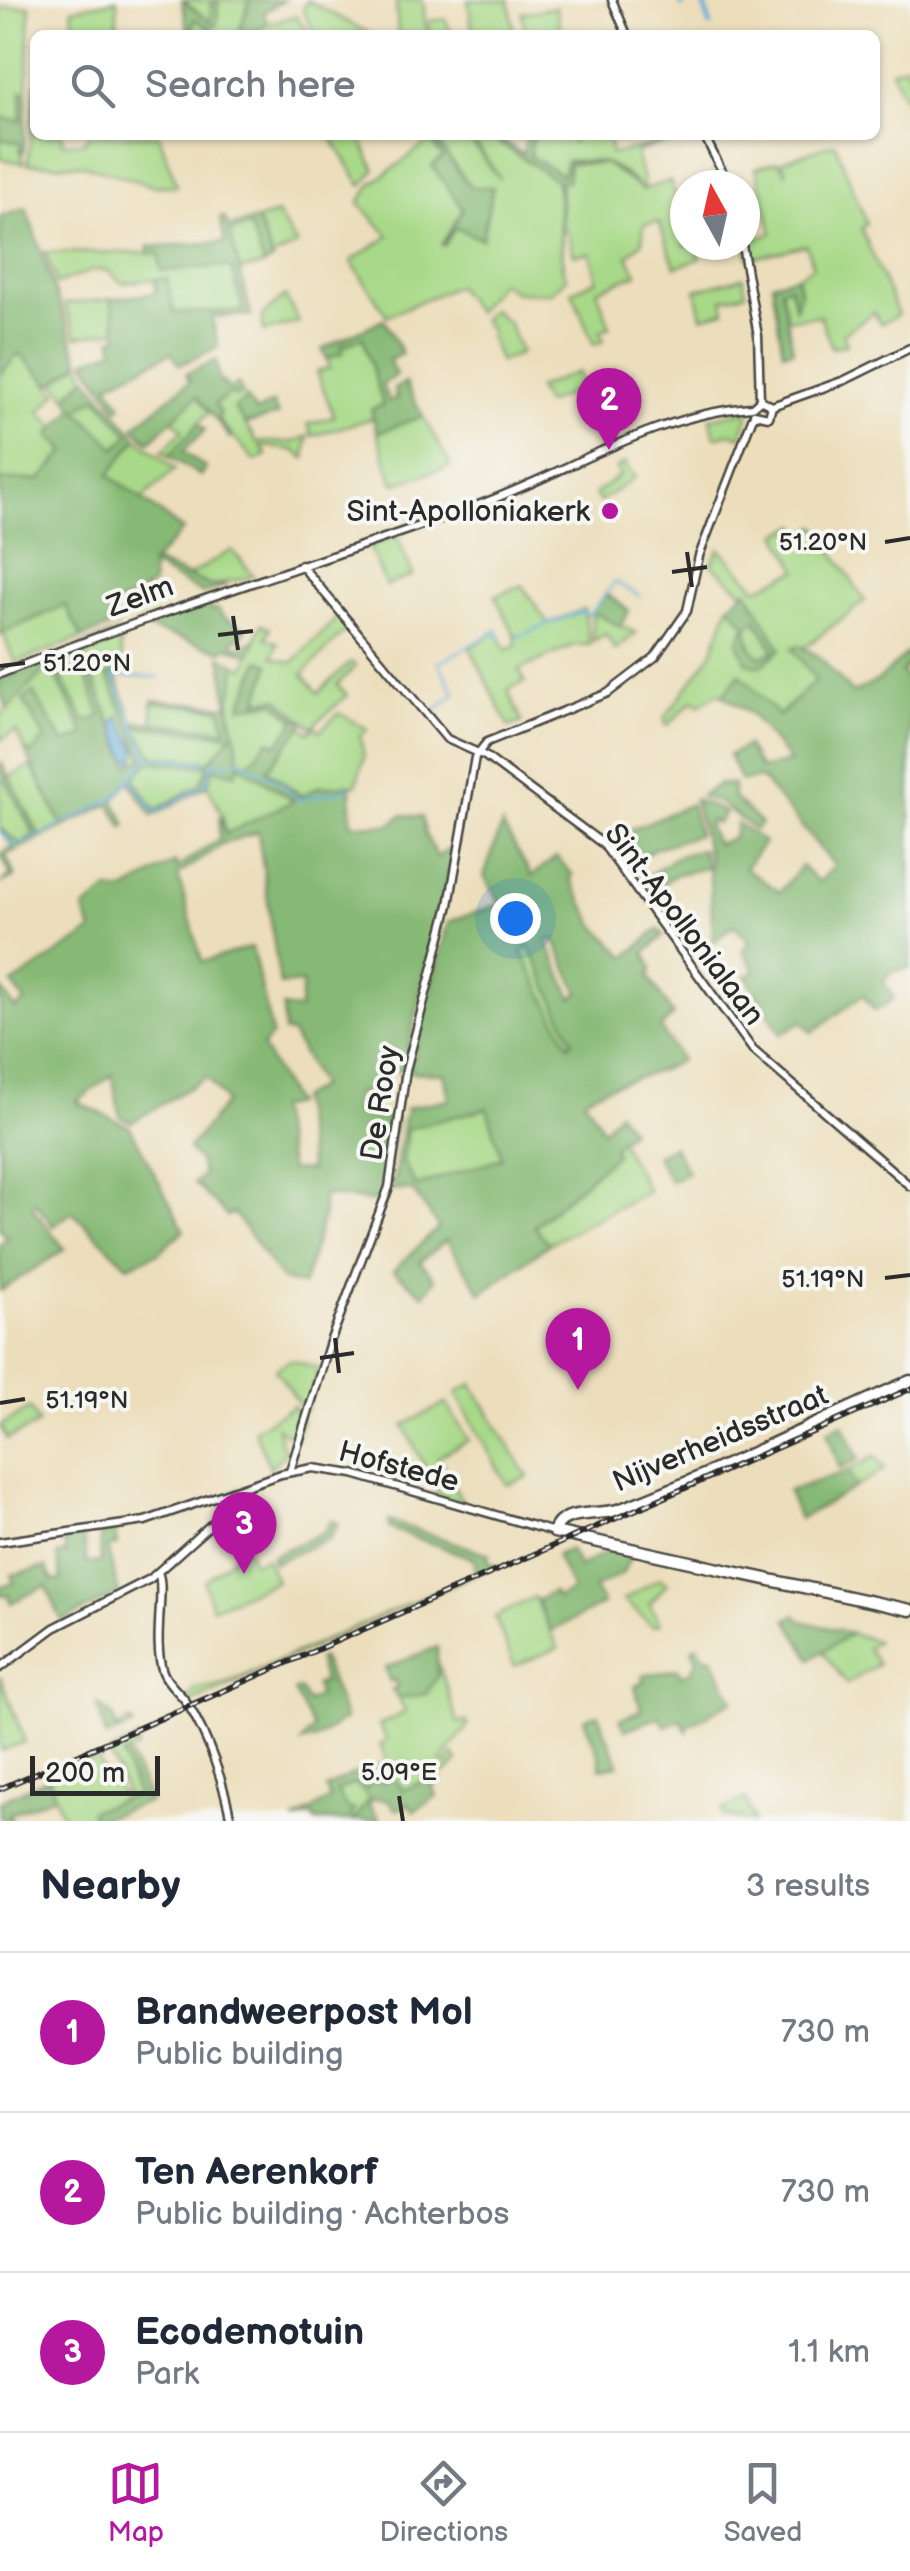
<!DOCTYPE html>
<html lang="en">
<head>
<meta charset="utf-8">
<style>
  :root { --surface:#fff; --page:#f2f2f3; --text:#1f2937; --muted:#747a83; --line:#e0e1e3; --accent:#b5179e }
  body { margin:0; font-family:"Balsamiq Sans",sans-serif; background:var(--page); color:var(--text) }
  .compass { position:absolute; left:670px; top:170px; width:90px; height:90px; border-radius:50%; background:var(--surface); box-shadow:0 2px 8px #0004; rotate:352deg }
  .scale { position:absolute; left:30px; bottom:25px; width:130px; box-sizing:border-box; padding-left:10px; border:5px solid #2b2b2b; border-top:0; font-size:28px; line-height:35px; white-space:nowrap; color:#2b2b2b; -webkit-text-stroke:8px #f6f6f2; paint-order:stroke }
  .you { position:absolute; left:515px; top:918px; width:35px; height:35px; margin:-25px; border:8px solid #fff; border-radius:50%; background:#1a73e8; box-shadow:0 0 0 15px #1a73e833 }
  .badge { display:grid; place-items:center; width:65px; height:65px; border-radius:50%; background:var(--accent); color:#fff; font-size:32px; font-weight:700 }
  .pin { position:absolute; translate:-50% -82px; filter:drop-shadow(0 2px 5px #0008) }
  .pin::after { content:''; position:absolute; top:52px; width:35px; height:30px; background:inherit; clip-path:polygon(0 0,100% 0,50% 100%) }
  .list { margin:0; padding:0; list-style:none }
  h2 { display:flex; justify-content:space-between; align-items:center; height:130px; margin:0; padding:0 40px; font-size:42px }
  h2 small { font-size:32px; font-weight:400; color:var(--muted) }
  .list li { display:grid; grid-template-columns:65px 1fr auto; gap:30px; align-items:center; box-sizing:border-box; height:160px; padding:0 40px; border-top:2px solid var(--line) }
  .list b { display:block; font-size:38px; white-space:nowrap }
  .list p { margin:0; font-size:32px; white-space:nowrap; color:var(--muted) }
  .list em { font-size:32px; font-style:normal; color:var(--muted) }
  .icon { flex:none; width:55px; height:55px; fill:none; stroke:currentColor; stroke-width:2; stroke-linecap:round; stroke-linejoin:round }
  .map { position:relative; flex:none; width:910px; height:1821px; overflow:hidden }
  .search { position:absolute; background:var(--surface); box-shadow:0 2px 8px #0004; left:30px; right:30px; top:30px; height:110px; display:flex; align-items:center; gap:25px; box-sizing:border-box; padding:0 35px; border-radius:15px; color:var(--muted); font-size:38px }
  .sheet { height:610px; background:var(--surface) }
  nav { display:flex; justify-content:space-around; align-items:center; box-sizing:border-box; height:140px; border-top:2px solid var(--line); background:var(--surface); font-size:28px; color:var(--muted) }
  nav a { display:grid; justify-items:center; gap:5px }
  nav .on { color:var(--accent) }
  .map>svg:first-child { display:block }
</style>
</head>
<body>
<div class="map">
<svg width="910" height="1821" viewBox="0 0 910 1821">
  <rect width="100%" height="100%" fill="#f6f6f2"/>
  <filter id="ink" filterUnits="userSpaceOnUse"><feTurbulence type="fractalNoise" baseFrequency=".01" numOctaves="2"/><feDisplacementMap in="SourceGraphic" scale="20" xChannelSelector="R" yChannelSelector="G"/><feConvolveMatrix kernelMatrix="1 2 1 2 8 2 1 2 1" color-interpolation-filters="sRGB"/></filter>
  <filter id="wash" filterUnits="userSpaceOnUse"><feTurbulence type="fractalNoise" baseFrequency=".0048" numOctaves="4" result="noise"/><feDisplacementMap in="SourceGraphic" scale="40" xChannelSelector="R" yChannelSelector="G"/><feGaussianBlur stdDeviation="2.25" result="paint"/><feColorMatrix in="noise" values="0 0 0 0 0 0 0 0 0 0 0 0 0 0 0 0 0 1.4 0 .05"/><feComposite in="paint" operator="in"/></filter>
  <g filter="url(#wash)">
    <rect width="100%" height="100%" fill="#ecdebb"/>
    <!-- green -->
    <g fill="#a8d988" stroke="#6a825a" stroke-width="2.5">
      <polygon points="117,0 117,35 75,35 72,9"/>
      <polygon points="186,0 212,0 211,23 188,9"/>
      <polygon points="218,0 250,0 238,35 192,35 195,18 211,29 217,23"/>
      <polygon points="307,0 372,35 315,35 303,10"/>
      <polygon points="396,0 423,0 426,29 430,29 429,21 445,19 452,35 398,35"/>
      <polygon points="468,0 509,0 515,35 473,35"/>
      <polygon points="30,6 27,92 22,92 21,122 0,117 0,8"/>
      <polygon points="556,7 562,35 526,35 522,13"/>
      <polygon points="296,16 310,35 251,35 267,23"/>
      <polygon points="905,65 910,79 910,111 891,70"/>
      <polygon points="35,83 35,135 63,135 62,143 83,143 88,135 159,135 177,186 153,186 84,165 28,164"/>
      <polygon points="330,135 359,135 375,170 361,186"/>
      <polygon points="438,135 465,135 500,179 470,135 495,135 499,143 557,181 563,271 567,278 550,293 515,292 500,282 476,312 456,286 387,316 351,261 389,236 359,203 372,184 430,141 443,157 433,167 464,209 444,247 455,227 482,238 471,188 434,138"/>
      <path d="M533,135H568L572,144V135H609L611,155L660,143L658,135H697L636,152L645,189L670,181L685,217V245H695L700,259L675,267L659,222L644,224L642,242L628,256L637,274L597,290L610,327L600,331L604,341L594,345L572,291L597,280L590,253L574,255L567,231L562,230L560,182L567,180L569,164L604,163L643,190C611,163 608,160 566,161L564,177L530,156Z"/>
      <polygon points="0,139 20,143 24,163 0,159"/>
      <polygon points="835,143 867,224 861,228 898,315 880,324 874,312 843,334 847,344 832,348 820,316 787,319 781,288 790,286 794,305 800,292 797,276 813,266 806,245 749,259 746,243 772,233 756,168 778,162 787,174 782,161"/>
      <polygon points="277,214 297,245 272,258 257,220"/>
      <polygon points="250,225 264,265 239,271 229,231"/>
      <polygon points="45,252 159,253 161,270 226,266 233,271 243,311 174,313 166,278 122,283 107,270 93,270 57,284"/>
      <polygon points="743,277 746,293 723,299 725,311 702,317 696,290"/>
      <polygon points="285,296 299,322 264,332 262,316"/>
      <polygon points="111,299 118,330 76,337 64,304"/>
      <polygon points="492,309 509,324 521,353 500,362 489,336 491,332 482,319"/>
      <polygon points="363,337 383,405 372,409 374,418 312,436 308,424 334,417 317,372 330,368 327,359 343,352 341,347"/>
      <polygon points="19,352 57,393 40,412 56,427 50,435 66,451 40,480 0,480 0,375"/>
      <polygon points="80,363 87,377 67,397 55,382"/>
      <polygon points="578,372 583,388 545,404 537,388"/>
      <polygon points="232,392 234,396 242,393 246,400 235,408 257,442 294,442 308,436 305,458 293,450 261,446 267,455 255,461 217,418 215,404"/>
      <polygon points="197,395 209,412 169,456 162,452 183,430 172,419"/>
      <polygon points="97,397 130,435 115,449 77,409"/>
      <polygon points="746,411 749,414 741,437 730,433 715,437 710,418"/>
      <polygon points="423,416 451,466 394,484 377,433"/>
      <polygon points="137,438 175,469 141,500 109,475"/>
      <polygon points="624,463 635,477 600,502 595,494 620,475 616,469"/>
      <polygon points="797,525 802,534 817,526 865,601 805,647 793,648 816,680 778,716 740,674 723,695 718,693 699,705 693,700 667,726 664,719 712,653 729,605 746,625 756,620 774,650 760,657 752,651 746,626 738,642 747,663 761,666 780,650 747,590 743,592 711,564 720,549 757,588 798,570 778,534"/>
      <polygon points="397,536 413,575 386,586 369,546"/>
      <polygon points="232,550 254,576 211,586 188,576"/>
      <polygon points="522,585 548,624 584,609 590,645 574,645 519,670 525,682 508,690 522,722 509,727 470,647 497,631 506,650 516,646 515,635 495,596"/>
      <polygon points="66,605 82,638 15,663 3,633"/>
      <polygon points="592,612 636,633 615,650 606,634 593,641"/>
      <path d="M339,616L349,627L303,674L318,693L351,662L356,666L337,685L347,695L312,727L278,699L258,702L259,661L241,706L275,702L296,720L277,745L269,740L249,764L238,758C240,739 230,724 230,707C230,691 237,680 235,664L244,669L261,624L270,628L266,638L278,643L273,657L292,663Z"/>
      <polygon points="118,632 124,670 115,673 144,759 135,767 129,767 82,651"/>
      <polygon points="78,655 102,716 86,723 59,672 55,675 86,735 64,743 24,700 45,739 32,753 25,750 16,731 0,740 0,716 48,667"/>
      <polygon points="152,703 222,709 227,730 159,725 153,722"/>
      <polygon points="339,713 368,729 360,736 364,757 356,785 318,787 302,796 267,770 301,726 309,732 316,727 320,731"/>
      <polygon points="134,726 230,735 232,735 211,761 153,756"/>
      <polygon points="148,762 209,766 200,785 155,810 134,779"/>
      <polygon points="239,764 294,801 226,834 223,817 207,784 214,768"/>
      <polygon points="31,766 63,827 41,838 9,777"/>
      <polygon points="5,778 35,835 21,844 0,829 0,781"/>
      <polygon points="530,945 573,1042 569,1045 521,952"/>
      <polygon points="487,1108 502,1158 416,1187 403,1162 407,1128"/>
      <polygon points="620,1140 648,1191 549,1244 534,1227 616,1154 613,1146"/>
      <polygon points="291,1360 319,1368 305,1412 275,1369"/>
      <polygon points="472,1384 528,1477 507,1485 456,1393"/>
      <polygon points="446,1403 469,1440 438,1457 463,1502 439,1496 404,1425"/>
      <polygon points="293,1406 302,1420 295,1439 277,1428 282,1446 288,1450 270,1468 254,1430"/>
      <polygon points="30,1408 39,1424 7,1439 0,1426"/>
      <polygon points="875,1456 885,1469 856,1487 848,1471"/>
      <polygon points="246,1546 253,1563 266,1558 276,1581 212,1608 204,1582"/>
      <polygon points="475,1574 190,1703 188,1699 196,1689 226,1684"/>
      <polygon points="660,1578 667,1583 650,1604 660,1624 653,1626 623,1600"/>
      <polygon points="534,1597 558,1648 514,1666 495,1617"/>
      <polygon points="851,1633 876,1641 867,1648 878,1664 847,1684 823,1652"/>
      <polygon points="436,1656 458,1723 466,1721 468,1726 441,1761 447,1764 453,1754 458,1761 448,1771 403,1791 384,1782 367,1790 357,1776 387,1761 380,1745 387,1740 379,1725 406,1712 398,1699 426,1694"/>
      <polygon points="0,1676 25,1742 0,1751"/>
      <polygon points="138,1739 138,1748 122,1756 137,1795 90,1811 93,1821 64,1821 49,1778 97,1757 109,1785 115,1783 120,1794 126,1793 109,1753"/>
      <polygon points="355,1783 372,1800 354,1821 350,1814 354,1810 346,1808 337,1791"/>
      <polygon points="745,1798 754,1821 726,1817 722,1811"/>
    </g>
    <!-- forest -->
    <g fill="#86b974" stroke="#587250" stroke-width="2.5" fill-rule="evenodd">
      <polygon points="182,0 210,22 212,0 218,0 217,23 210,29 195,19 189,35"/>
      <polygon points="250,0 284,0 264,12 267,23 251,35 238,35"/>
      <polygon points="22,91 27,92 24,151 20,151 20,143 0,139 0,117 21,121"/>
      <path d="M495,135L523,154L527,135H533L530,156L563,176L566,161C608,160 611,162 644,190L604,163L569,164L567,181L560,182L563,272L557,181L499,142Z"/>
      <polygon points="434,138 471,187 493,187 482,239 456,228 441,246 463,209 432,166 443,157 430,141"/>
      <polygon points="26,208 80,363 51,385 19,353 0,375 0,217"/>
      <polygon points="224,217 229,227 257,220 273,260 264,265 250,226 230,232 251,315 212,317 218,347 180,365 171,353 108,384 122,406 118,409 85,361 114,350 112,338 118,337 111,299 156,293 155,280 167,278 174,313 243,311 233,271 226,266 161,271 159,253 149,254 148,247 225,242 220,218"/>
      <polygon points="797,276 800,292 795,308 790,286 781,288 793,350 783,352 772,283"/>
      <polygon points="384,319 402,354 389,360 396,375 382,385 389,401 397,398 394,389 405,383 423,416 377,433 371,409 383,405 363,338 342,346 344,352 327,359 322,349"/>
      <polygon points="216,360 220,383 224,382 228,389 238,383 242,393 234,397 232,393 215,404 221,415 217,419 232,435 230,438 197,396 149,442 134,427 190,381 186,374"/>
      <path d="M87,377L137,438L109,475L183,530L153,562L211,586L227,585L203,594L151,565L153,585L111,608L118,624L82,638L65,605L0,634V480H40L66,451L49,435L74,408L67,397ZM97,397L129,435L116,449L77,410Z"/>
      <polygon points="247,399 256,412 273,403 278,415 245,424 234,408"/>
      <polygon points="199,423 205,430 183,452 206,468 201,476 169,456"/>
      <path d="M747,590L781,649L760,666L747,663L738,642L746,625L729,605ZM756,620L774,650L760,657L749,645L747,626Z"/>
      <polygon points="607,594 629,611 620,626 592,612"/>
      <polygon points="208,601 212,610 218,609 223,617 246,629 241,639 235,638 232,644 240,647 256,640 250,654 226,647 222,651 136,625"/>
      <path d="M110,635L82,651L129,766L144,759L107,675L115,673L133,721L226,730L221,709L152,700L228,706L221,656L235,664C237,680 230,692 230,707C231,724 240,739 238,758L249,764L269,740L277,745L296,721L275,702L241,707L260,660L270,664L258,701L278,698L304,723L267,770L301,797L318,787L351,785V824L390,825L402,815L422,817L425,834L437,857L456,844L403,1071L375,1070L372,1094L356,1093L354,1112L396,1120L381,1202L323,1195V1217L303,1285L282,1280L234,1213L227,1216L194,1183L203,1176L199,1161L188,1149L226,1102L207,1077L132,1122L120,1116L112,1075L77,1102L130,1127L184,1230L158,1253L128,1266L72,1212L53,1226L35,1202L32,1208L65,1249L0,1291V1244L8,1237L0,1230V987L15,1009L25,1001L12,984L92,931L84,909L109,890L123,892L175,862L177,868L219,839L220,816L226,834L294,800L239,764L235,774L214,768L207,786L153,816L129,781L114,801L127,825L123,827L110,804L63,827L25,750L32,753L45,739L23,700L33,692L64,743L85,735L55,674L58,671L85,722L101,716L79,655L48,667L8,709L0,694V679ZM135,726L230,735H232L210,761L153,756ZM148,762L208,766L209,767L200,785L156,810L134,779ZM258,832L280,985L303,983L299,1010L283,1007L284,1032L292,1034L320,1086L299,1099L310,1170L290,1171L277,1108L294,1104L262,1047L272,1035L252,947L202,962L178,875L224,843Z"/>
      <polygon points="799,645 818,656 853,693 879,680 910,650 910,663 902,673 910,683 910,968 892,972 883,980 894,998 875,1011 863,995 812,1032 802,1021 781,1034 746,976 755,971 743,950 750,942 734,925 713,942 709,859 694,799 725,812 717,824 711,820 708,825 716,844 733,838 737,823 764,842 745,868 780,892 801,866 819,882 835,866 761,778 741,781 729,755 747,746 760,769 790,762 751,714 723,695 740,674 779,716 816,680 792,648"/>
      <polygon points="1,762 41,838 6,855 15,877 0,884 11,875 0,854 13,847 0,829 21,844 34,834 0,771"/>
      <polygon points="719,784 733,785 733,797 761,824 755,830 720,803 701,796"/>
      <polygon points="691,804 698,835 656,848 626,866 615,850 615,836"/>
      <path d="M502,825L532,876L556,857L573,875L570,878L595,925L626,957L659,929L664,935L645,953L652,967L649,977L673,1015L660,1028L681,1060C650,1079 615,1079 584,1099L603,1130L618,1112L631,1130L613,1146L616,1154L534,1226L549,1244L481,1293L446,1240L420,1262L435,1279L424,1295L393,1271L439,1227L412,1190H392L406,1108L449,1099L444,1074L410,1072L448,922L501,904L484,876ZM554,939L579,993L572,998L548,944V940ZM529,946L573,1041L569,1045L522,952ZM487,1108L502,1158L416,1186L403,1162L407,1129Z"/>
      <polygon points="702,849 707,868 677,874 646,895 638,883 676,857"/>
      <polygon points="673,1146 688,1172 670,1181 656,1155"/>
      <polygon points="843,1424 859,1459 840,1469 827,1431"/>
      <polygon points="848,1471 856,1487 799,1519 788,1491"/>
      <polygon points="331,1521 338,1523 330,1538 273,1563 271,1556 324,1532"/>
      <polygon points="389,1521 489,1554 487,1562 497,1566 475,1574 475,1559 389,1528"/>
      <polygon points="115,1531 117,1545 107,1548 119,1593 62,1621 46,1586 11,1603 8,1595 1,1595 0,1587 14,1583 12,1575 46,1567 53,1581 61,1580 57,1555 66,1553 63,1538 83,1535 87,1563 101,1562 100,1533"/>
      <polygon points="570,1549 579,1567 612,1549 632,1554 622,1574 594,1588 603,1604 551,1631 537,1600 553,1592 557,1598 572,1590 556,1555"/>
      <polygon points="796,1615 801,1621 851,1633 811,1659 787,1619"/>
      <polygon points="697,1645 706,1658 712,1657 733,1700 688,1726 687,1731 680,1719 665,1726 660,1717 625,1730 620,1719 641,1710 635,1686 644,1682 642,1676 678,1669 681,1676 691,1671 697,1660 692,1649"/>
      <polygon points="437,1647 438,1676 426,1694 398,1699 392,1690 397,1688 395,1680 390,1682 385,1668"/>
      <polygon points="322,1658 345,1719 314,1740 302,1742 313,1729 294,1691 300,1689 307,1702 319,1696 315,1685 323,1682 318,1660"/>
      <polygon points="97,1704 114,1718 115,1729 131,1721 134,1726 106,1737"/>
      <polygon points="598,1714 619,1765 600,1768 600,1757 584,1719"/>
      <polygon points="128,1753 150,1801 93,1821 90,1811 137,1795 122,1756"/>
      <polygon points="356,1773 367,1789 372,1782 384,1782 391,1774 403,1790 437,1775 440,1782 432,1786 437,1796 414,1811 409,1804 396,1810 388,1800 370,1799 355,1783 337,1791 346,1807 354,1810 350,1814 354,1820 367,1801 380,1821 316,1821 312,1815 294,1821 330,1799 326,1788"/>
      <polygon points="49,1778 55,1796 9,1814 12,1821 0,1817 0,1801"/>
    </g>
    <!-- water -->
    <polygon fill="#5dacd7" stroke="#446c81" stroke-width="2.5" points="119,716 137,750 134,761 127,759 113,724"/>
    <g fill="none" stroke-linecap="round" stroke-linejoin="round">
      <!-- stream -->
      <g stroke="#5dacd7" stroke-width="2.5">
        <polyline points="590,615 615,582 640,596"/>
        <polyline points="517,637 582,611 588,615"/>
        <polyline points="432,713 455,694 439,663 496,631 502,640"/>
        <polyline points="148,757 113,676 159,677"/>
        <polyline points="235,762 239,759 282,783 298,800 350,788"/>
        <polyline points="132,777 148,757 205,762"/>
        <polyline points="0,832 16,847 113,799 131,779 156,813 206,784 212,763 230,764"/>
      </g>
      <!-- canal -->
      <g stroke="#5dacd7" stroke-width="5">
        <polyline points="681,0 682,6"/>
        <polyline points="703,0 710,25"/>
      </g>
    </g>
  </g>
  <g filter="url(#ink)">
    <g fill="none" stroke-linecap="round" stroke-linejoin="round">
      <!-- tertiary casing -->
      <g stroke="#484641" stroke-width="11">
        <g id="tertiary">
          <polyline points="612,0 627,35"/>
          <polyline points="704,135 729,185"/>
          <polyline points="742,245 758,336 760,400"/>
          <polyline points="760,400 772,406 845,380 910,348"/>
          <polyline points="754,414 769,417 772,406"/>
          <polyline points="301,565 447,739 485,756 603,844 753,1050 910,1186"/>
          <path d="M0,674C158,611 321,562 481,504C570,471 654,414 752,407L760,400"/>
          <polyline points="290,1471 330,1342 389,1187 406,1070 449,905 475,757 487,742 608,693 655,657 687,611 699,556 754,414"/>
          <polyline points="0,1542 145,1521 281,1474 313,1468 353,1474 554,1532"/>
          <path d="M158,1573C166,1585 152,1643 163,1672C168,1685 180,1692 187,1703C208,1736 224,1783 231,1821"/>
          <polyline points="0,1668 54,1628 150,1579 227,1510 232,1491"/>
        </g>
      </g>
      <!-- primary casing -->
      <g stroke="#484641" stroke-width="15">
        <g id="primary">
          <polyline points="696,1564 910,1610"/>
          <path d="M699,1564L554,1532C561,1507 600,1517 621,1509C719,1472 814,1423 910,1381"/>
        </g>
      </g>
      <!-- tertiary -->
      <use href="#tertiary" stroke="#fff" stroke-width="6"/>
      <!-- primary -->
      <use href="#primary" stroke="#fff" stroke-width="10"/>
      <!-- rail casing -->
      <g stroke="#2b2b2b" stroke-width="6">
        <polyline id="rail" points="0,1789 910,1389"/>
      </g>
      <!-- rail -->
      <use href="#rail" stroke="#f6f6f2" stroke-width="2.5" stroke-dasharray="8" stroke-linecap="butt"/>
    </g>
  </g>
  <!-- ticks -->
  <path fill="none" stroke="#2b2b2b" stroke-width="4" d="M885,542L910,538M687,552L692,587M672,572L707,567M233,616L238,650M218,635L253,631M0,666L25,663M885,1278L910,1275M335,1338L339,1373M320,1358L354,1353M0,1403L25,1399M399,1796L403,1821"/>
  <!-- markers -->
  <circle fill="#b5179e" stroke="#f6f6f2" stroke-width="4" cx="610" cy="511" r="10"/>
  <g text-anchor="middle" stroke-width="8" stroke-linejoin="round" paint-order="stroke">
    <!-- poi labels -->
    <g font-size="30" fill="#2b2b2b" stroke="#f6f6f2" text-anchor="end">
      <text x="590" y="521">Sint-Apolloniakerk</text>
    </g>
    <!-- street labels -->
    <g font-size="30" fill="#2b2b2b" stroke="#f6f6f2">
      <text transform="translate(140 596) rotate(-20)" y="10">Zelm</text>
      <text transform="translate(685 924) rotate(53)" y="10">Sint-Apollonialaan</text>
      <text transform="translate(380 1103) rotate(-81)" y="10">De Rooy</text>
      <text transform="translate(720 1438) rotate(-23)" y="10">Nijverheidsstraat</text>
      <text transform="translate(399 1466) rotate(15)" y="10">Hofstede</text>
    </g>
  </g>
  <g font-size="25" text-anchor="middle" fill="#2b2b2b" stroke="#f6f6f2" stroke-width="8" stroke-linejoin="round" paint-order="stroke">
    <text x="823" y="550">51.20°N</text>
    <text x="87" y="671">51.20°N</text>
    <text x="823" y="1287">51.19°N</text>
    <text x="87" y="1408">51.19°N</text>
    <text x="399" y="1780">5.09°E</text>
  </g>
</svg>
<svg class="compass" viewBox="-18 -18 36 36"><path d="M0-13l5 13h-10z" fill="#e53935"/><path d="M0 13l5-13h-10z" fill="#747a83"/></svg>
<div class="scale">200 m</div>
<div class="you"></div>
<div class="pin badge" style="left:578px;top:1390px">1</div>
<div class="pin badge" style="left:609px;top:450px">2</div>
<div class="pin badge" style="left:244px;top:1574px">3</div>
<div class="search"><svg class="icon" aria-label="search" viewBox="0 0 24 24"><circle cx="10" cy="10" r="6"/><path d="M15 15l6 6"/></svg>Search here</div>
</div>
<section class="sheet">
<h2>Nearby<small>3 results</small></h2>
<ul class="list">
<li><span class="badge">1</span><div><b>Brandweerpost Mol</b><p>Public building</p></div><em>730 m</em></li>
<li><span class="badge">2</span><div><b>Ten Aerenkorf</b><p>Public building · Achterbos</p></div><em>730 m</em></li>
<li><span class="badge">3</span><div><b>Ecodemotuin</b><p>Park</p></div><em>1.1 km</em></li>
</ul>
</section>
<nav>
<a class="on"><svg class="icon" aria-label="map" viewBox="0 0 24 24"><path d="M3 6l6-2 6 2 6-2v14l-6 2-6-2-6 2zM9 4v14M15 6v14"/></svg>Map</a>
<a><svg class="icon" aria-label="directions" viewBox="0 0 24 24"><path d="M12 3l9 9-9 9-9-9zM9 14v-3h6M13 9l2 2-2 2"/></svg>Directions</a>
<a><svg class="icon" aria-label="saved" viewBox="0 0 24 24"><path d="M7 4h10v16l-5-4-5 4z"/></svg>Saved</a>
</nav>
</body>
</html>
